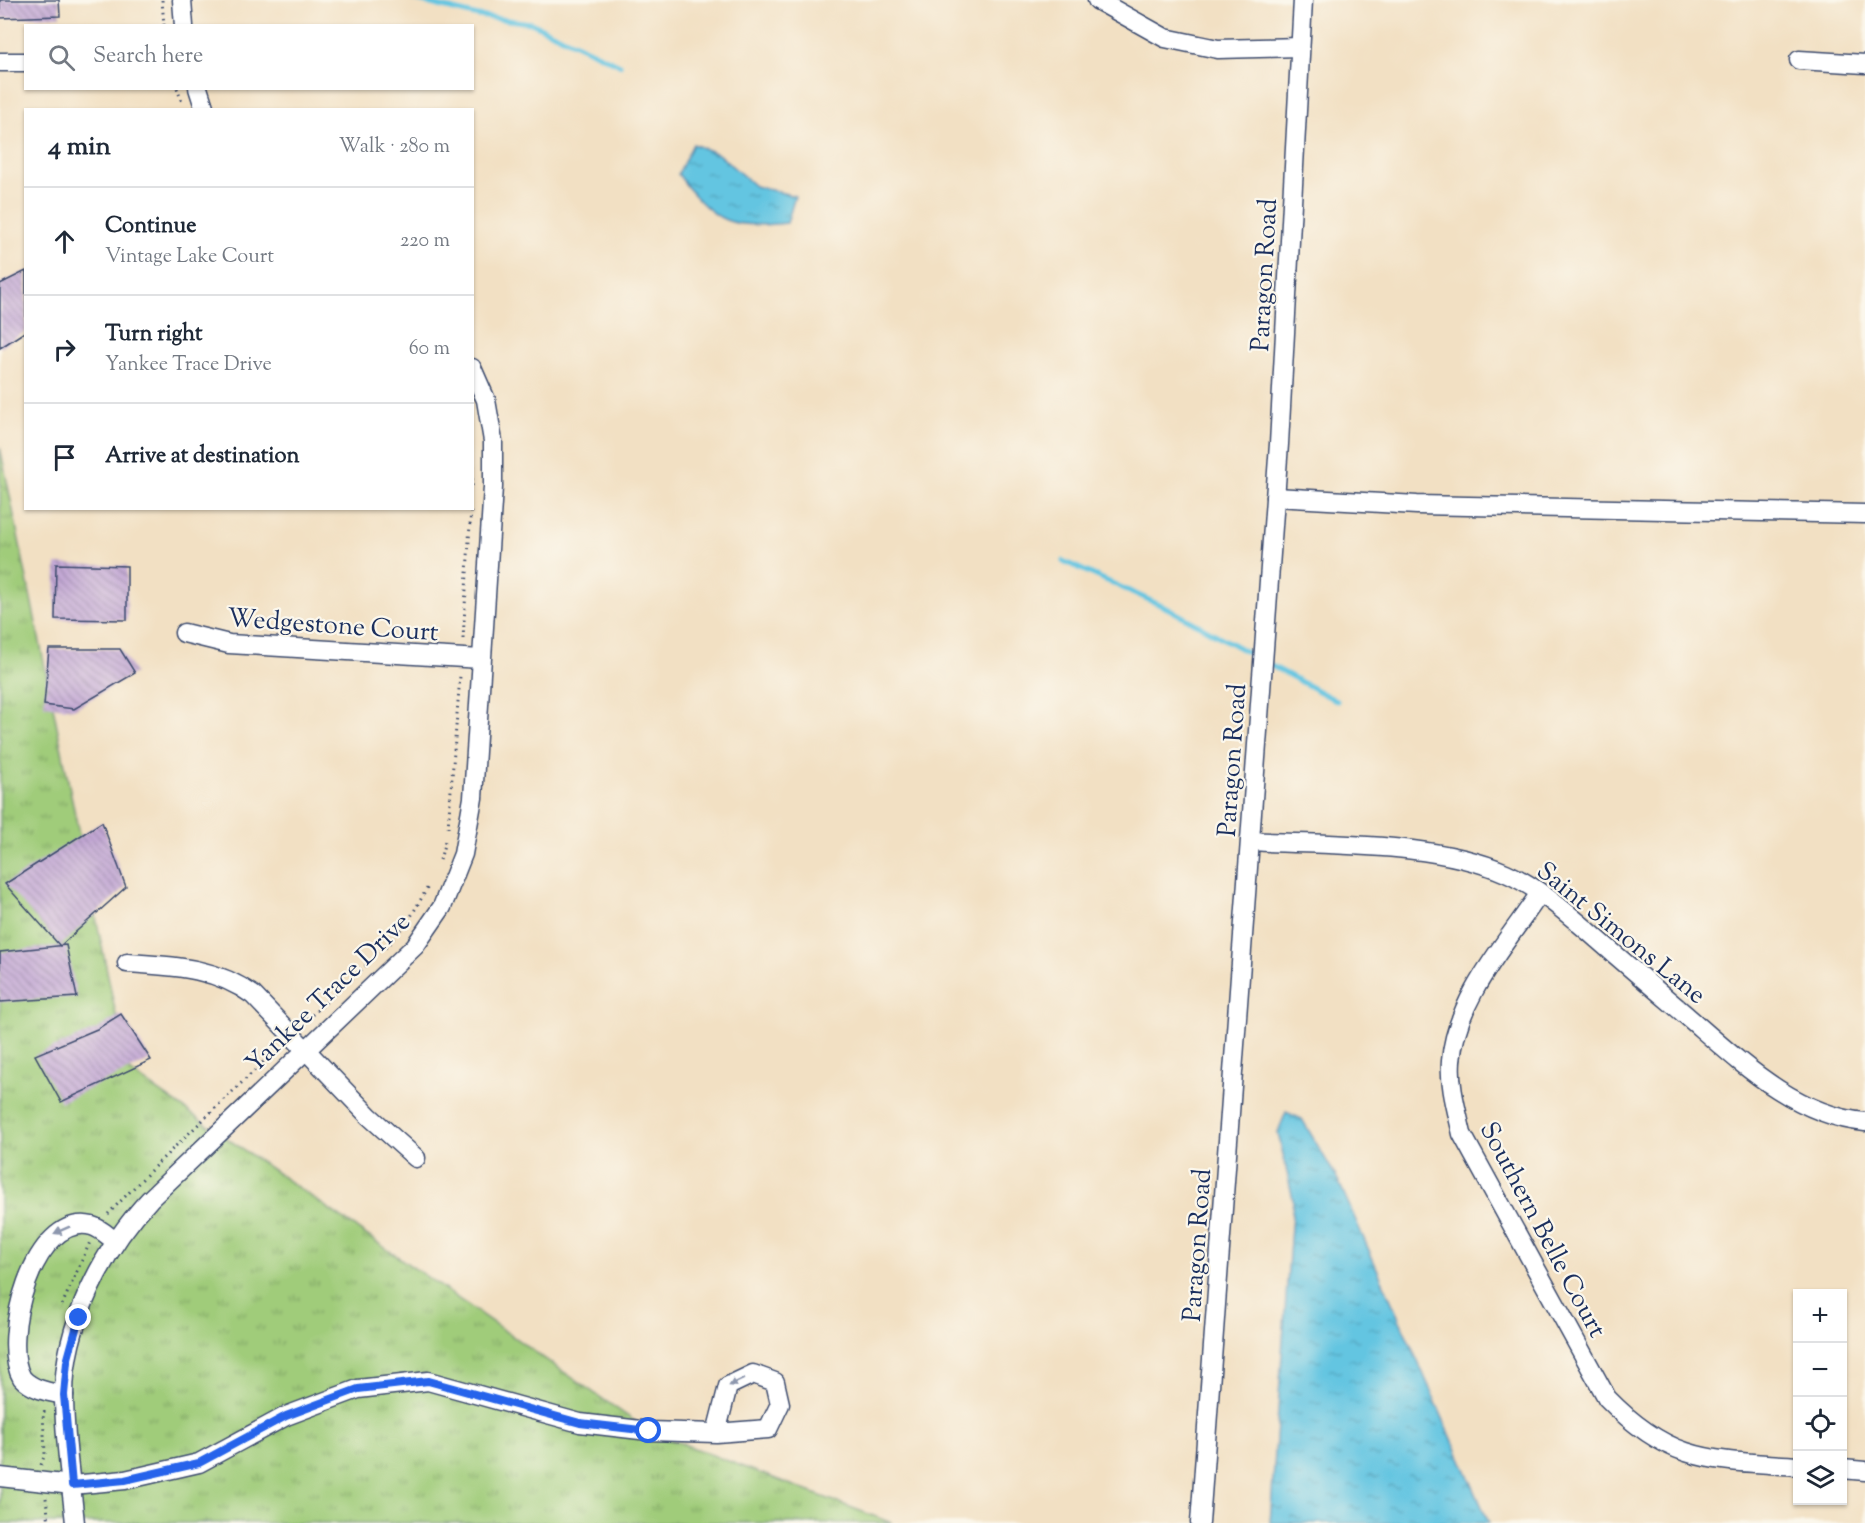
<!DOCTYPE html>
<html lang="en">
<head>
<meta charset="utf-8">
<style>
  :root { --surface:#fff; --page:#f2f2f3; --text:#1f2937; --muted:#747a83; --line:#e0e1e3 }
  body { margin:0; font-family:"Sorts Mill Goudy",serif; background:var(--page); color:var(--text) }
  .controls { position:absolute; right:18px; bottom:18px; display:grid; overflow:hidden; border-radius:0px; box-shadow:0 2px 4px #0004 }
  .controls button { width:54px; height:54px; display:grid; place-items:center; padding:0; border:0; border-bottom:2px solid var(--line); background:var(--surface); color:var(--text); font:30px sans-serif }
  .stop { position:absolute; width:18px; height:18px; margin:-14px; border:4px solid #2563eb; border-radius:50%; background:#fff }
  .stop.end { background:#2563eb; border-color:#fff; box-shadow:0 2px 6px #0008 }
  .list { margin:0; padding:0; list-style:none }
  h2 { display:flex; justify-content:space-between; align-items:center; height:78px; margin:0; padding:0 24px; font-size:26px }
  h2 small { font-size:20px; font-weight:400; color:var(--muted) }
  .list li { display:grid; grid-template-columns:39px 1fr auto; gap:18px; align-items:center; box-sizing:border-box; height:108px; padding:0 24px; border-top:2px solid var(--line) }
  .list b { display:block; font-size:22px; white-space:nowrap }
  .list p { margin:0; font-size:20px; white-space:nowrap; color:var(--muted) }
  .list em { font-size:20px; font-style:normal; color:var(--muted) }
  .icon { flex:none; width:33px; height:33px; fill:none; stroke:currentColor; stroke-width:2; stroke-linecap:round; stroke-linejoin:round }
  .map { position:relative; flex:none; width:1865px; height:1523px; overflow:hidden }
  .search { position:absolute; background:var(--surface); box-shadow:0 2px 4px #0004; left:24px; top:24px; width:450px; height:66px; display:flex; align-items:center; gap:15px; box-sizing:border-box; padding:0 21px; border-radius:0px; color:var(--muted); font-size:22px }
  .panel { position:absolute; background:var(--surface); box-shadow:0 2px 4px #0004; left:24px; top:108px; width:450px; height:402px; border-radius:0px }
  .map>svg:first-child { display:block }
</style>
</head>
<body>
<div class="map">
<svg width="1865" height="1523" viewBox="0 0 1865 1523">
  <defs>
    <pattern id="grass-tufts" width="24" height="20" patternUnits="userSpaceOnUse" patternTransform="scale(1.5)"><rect width="24" height="20" fill="#a0cc7a"/><path d="M3 7l-1-3M5 7V3M7 7l1-3M15 17l-1-3M17 17v-4M19 17l1-3" fill="none" stroke="#82a667"/></pattern>
    <pattern id="water-ripples" width="26" height="14" patternUnits="userSpaceOnUse" patternTransform="scale(1.5)"><rect width="26" height="14" fill="#63c5e1"/><path d="M2 4q2-2 4 0t4 0M15 11q2-2 4 0t4 0" fill="none" stroke="#51a0ba"/></pattern>
    <pattern id="building-back-hatch" width="6" height="6" patternUnits="userSpaceOnUse" patternTransform="scale(1.5)"><rect width="6" height="6" fill="#c3a8d4"/><path d="M-1 5l2 2M0 0l6 6M5-1l2 2" fill="none" stroke="#9e89af"/></pattern>
  </defs>
  <rect width="100%" height="100%" fill="#fbf7ec"/>
  <filter id="ink" filterUnits="userSpaceOnUse"><feTurbulence type="fractalNoise" baseFrequency=".0167" numOctaves="2"/><feDisplacementMap in="SourceGraphic" scale="12" xChannelSelector="R" yChannelSelector="G"/><feConvolveMatrix kernelMatrix="1 2 1 2 8 2 1 2 1" color-interpolation-filters="sRGB"/></filter>
  <filter id="wash" filterUnits="userSpaceOnUse"><feTurbulence type="fractalNoise" baseFrequency=".008" numOctaves="4" result="noise"/><feDisplacementMap in="SourceGraphic" scale="24" xChannelSelector="R" yChannelSelector="G"/><feGaussianBlur stdDeviation="1.35" result="paint"/><feColorMatrix in="noise" values="0 0 0 0 0 0 0 0 0 0 0 0 0 0 0 0 0 1.4 0 .05"/><feComposite in="paint" operator="in"/></filter>
  <g filter="url(#wash)">
    <rect width="100%" height="100%" fill="#f2e0c3"/>
    <!-- grass -->
    <polygon fill="url(#grass-tufts)" stroke="#5e7e6c" stroke-width="1.5" points="0,447 127,1069 649,1431 892,1523 0,1523"/>
    <!-- water -->
    <g fill="url(#water-ripples)" stroke="#3f7aa0" stroke-width="1.5">
      <path d="M693,144L718,154L755,186L795,196L787,223C769,225 743,227 726,220C708,213 688,189 678,174Z"/>
      <polygon points="1286,1112 1302,1119 1338,1180 1489,1523 1270,1523 1293,1199 1278,1132"/>
    </g>
    <g fill="none" stroke-linecap="round" stroke-linejoin="round">
      <!-- stream -->
      <g stroke="#63c5e1" stroke-width="5">
        <polyline points="415,0 478,16 531,23 620,65"/>
        <polyline points="1063,561 1169,609 1260,659"/>
        <polyline points="1268,664 1337,701"/>
      </g>
    </g>
    <g id="blocks">
      <!-- building -->
      <g fill="url(#building-back-hatch)">
        <polygon points="0,0 59,0 60,16 0,18"/>
        <polygon points="26,271 26,331 0,348 0,284"/>
        <polygon points="56,564 127,566 127,620 55,619"/>
        <polygon points="49,649 120,649 135,673 74,709 44,705"/>
        <polygon points="102,822 126,887 60,946 5,884"/>
        <polygon points="66,945 77,997 0,1002 0,952"/>
        <polygon points="121,1014 151,1060 61,1102 35,1055 97,1029"/>
      </g>
    </g>
  </g>
  <g filter="url(#ink)">
    <use href="#blocks" fill-opacity="0" stroke="#3b4a6d" stroke-width="1.5"/>
    <g fill="none" stroke-linecap="round" stroke-linejoin="round">
      <!-- minor casing -->
      <g stroke="#3b4a6d" stroke-width="21">
        <g id="minor">
          <polyline points="182,0 184,26"/>
          <polyline points="1097,0 1165,38 1218,49 1300,47"/>
          <polyline points="1799,60 1865,64"/>
          <polyline points="0,62 26,62"/>
          <polyline points="198,88 205,110"/>
          <polyline points="1275,497 1417,505 1865,514"/>
          <polyline points="184,633 229,644 481,659"/>
          <path d="M1251,841C1331,846 1433,841 1506,873C1536,886 1563,910 1588,931C1621,960 1654,988 1688,1017C1739,1061 1794,1115 1865,1122"/>
          <path d="M1540,893C1506,944 1456,998 1451,1061C1449,1085 1457,1111 1462,1134L1607,1398C1671,1464 1712,1460 1798,1466"/>
          <path d="M127,963C173,966 215,967 253,995L369,1116L416,1158"/>
          <path d="M64,1395C49,1392 33,1390 22,1378C0,1341 33,1211 92,1226C100,1228 108,1236 115,1241"/>
          <polyline points="1842,1469 1865,1471"/>
          <polyline points="0,1477 72,1485 125,1480 199,1463 286,1416 358,1389 428,1381 580,1423 649,1431 716,1433 768,1429 780,1404 775,1382 753,1374 728,1386 716,1433"/>
          <path d="M75,1523C71,1481 64,1438 64,1395C64,1325 103,1249 150,1199L415,946L442,907L463,854L473,798L493,487V441L486,400L472,368"/>
          <polyline points="1200,1523 1279,444 1303,0"/>
        </g>
      </g>
      <!-- path -->
      <g stroke="#3b4a6d" stroke-width="3" stroke-dasharray="1.5 4.5" stroke-linecap="butt">
        <polyline points="162,0 164,26"/>
        <polyline points="177,88 183,105"/>
        <polyline points="472,486 473,461"/>
        <polyline points="463,639 471,508"/>
        <polyline points="448,828 460,676"/>
        <polyline points="440,860 446,837"/>
        <polyline points="385,948 409,920 429,885"/>
        <polyline points="303,1023 373,959"/>
        <polyline points="108,1214 158,1163 279,1047"/>
        <polyline points="62,1305 90,1242"/>
        <polyline points="41,1465 45,1454 43,1413 47,1408"/>
        <polyline points="46,1498 49,1523"/>
      </g>
      <!-- minor -->
      <use href="#minor" stroke="#fff" stroke-width="18"/>
    </g>
    <!-- one-way arrows -->
    <defs><path id="oneway-solid" d="M-6-.8H1V-3.2L6.5 0L1 3.2V.8H-6Z" transform="scale(1.5)"/></defs>
    <g fill="#8d97ae">
      <use href="#oneway-solid" transform="translate(62 1230) rotate(156)"/>
      <use href="#oneway-solid" transform="translate(737 1382) rotate(154)"/>
    </g>
  </g>
  <g fill="none" stroke-linecap="round" stroke-linejoin="round" filter="url(#ink)">
    <!-- route -->
    <polyline stroke="#2563eb" stroke-width="8" points="79,1318 67,1362 64,1395 72,1485 125,1480 199,1463 286,1416 358,1389 428,1381 580,1423 649,1431"/>
  </g>
  <g text-anchor="middle" stroke-width="4.5" stroke-linejoin="round" paint-order="stroke">
    <!-- street labels -->
    <g font-size="26" fill="#1b2f5e" stroke="#fbf7ec">
      <text transform="translate(1263 275) rotate(-87)" y="9">Paragon Road</text>
      <text transform="translate(333 624) rotate(4)" y="9">Wedgestone Court</text>
      <text transform="translate(1231 760) rotate(-86)" y="9">Paragon Road</text>
      <text transform="translate(1622 932) rotate(39)" y="9">Saint Simons Lane</text>
      <text transform="translate(327 992) rotate(-44)" y="9">Yankee Trace Drive</text>
      <text transform="translate(1544 1229) rotate(62)" y="9">Southern Belle Court</text>
      <text transform="translate(1196 1245) rotate(-86)" y="9">Paragon Road</text>
    </g>
  </g>
</svg>
<div class="controls">
<button>+</button>
<button>−</button>
<button><svg class="icon" aria-label="locate" viewBox="0 0 24 24"><circle cx="12" cy="12" r="6"/><path d="M12 2v4M12 18v4M2 12h4M18 12h4"/></svg></button>
<button><svg class="icon" aria-label="layers" viewBox="0 0 24 24"><path d="M12 4l9 5-9 5-9-5zM3 14l9 5 9-5"/></svg></button>
</div>
<div class="stop" style="left:649px;top:1431px"></div>
<div class="stop end" style="left:79px;top:1318px"></div>
<div class="search"><svg class="icon" aria-label="search" viewBox="0 0 24 24"><circle cx="10" cy="10" r="6"/><path d="M15 15l6 6"/></svg>Search here</div>
<section class="panel">
<h2>4 min<small>Walk · 280 m</small></h2>
<ul class="list">
<li><svg class="icon" aria-label="ahead" viewBox="0 0 24 24"><path d="M12 20V5M6 11l6-6 6 6"/></svg><div><b>Continue</b><p>Vintage Lake Court</p></div><em>220 m</em></li>
<li><svg class="icon" aria-label="right" viewBox="0 0 24 24"><path d="M7 20v-9h11M14 6l5 5-5 5"/></svg><div><b>Turn right</b><p>Yankee Trace Drive</p></div><em>60 m</em></li>
<li><svg class="icon" aria-label="arrive" viewBox="0 0 24 24"><path d="M6 21V4h12l-3 4 3 4H6"/></svg><div><b>Arrive at destination</b></div></li>
</ul>
</section>
</div>
</body>
</html>
